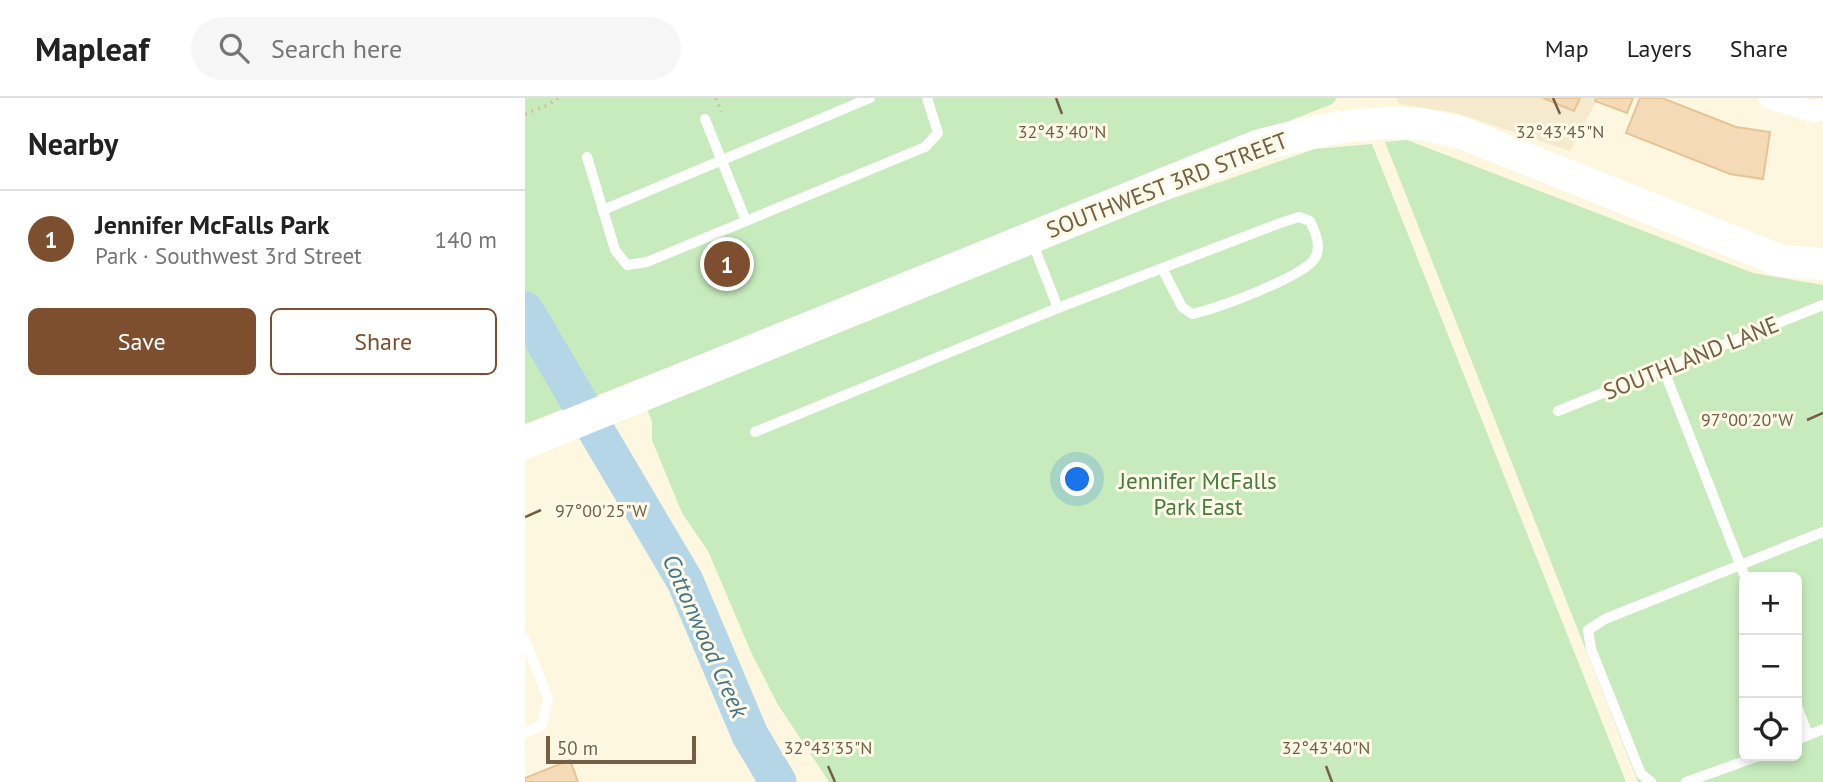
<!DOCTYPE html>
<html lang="en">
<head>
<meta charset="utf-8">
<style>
  :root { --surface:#fff; --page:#f6f6f6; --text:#222; --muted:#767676; --line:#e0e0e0; --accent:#7d4f2f }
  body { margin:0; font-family:"PT Sans",sans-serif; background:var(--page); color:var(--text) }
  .controls { position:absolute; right:21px; bottom:21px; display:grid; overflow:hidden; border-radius:10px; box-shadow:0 4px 10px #0003 }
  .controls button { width:63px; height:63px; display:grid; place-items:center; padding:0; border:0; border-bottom:2px solid var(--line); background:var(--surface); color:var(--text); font:35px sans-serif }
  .scale { position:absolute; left:21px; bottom:18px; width:150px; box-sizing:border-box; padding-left:7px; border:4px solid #745f46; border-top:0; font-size:19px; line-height:24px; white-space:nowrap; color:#745f46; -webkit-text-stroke:5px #fffae7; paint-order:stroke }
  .you { position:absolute; left:553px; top:382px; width:24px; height:24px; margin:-18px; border:5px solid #fff; border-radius:50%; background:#1a73e8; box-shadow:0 0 0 10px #1a73e833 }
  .badge { display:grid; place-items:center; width:46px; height:46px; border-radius:50%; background:var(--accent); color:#fff; font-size:23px; font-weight:700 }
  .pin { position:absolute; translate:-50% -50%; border:4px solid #fff; box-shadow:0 2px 7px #0006 }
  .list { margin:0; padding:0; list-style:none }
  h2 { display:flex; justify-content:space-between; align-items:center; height:91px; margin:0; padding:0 28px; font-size:30px }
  h2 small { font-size:23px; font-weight:400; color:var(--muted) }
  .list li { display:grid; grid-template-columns:46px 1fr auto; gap:21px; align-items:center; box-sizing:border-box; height:98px; padding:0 28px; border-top:2px solid var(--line) }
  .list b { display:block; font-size:26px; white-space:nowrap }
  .list p { margin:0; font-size:23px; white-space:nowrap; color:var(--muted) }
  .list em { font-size:23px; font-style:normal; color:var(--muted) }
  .actions { display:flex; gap:14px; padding:21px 28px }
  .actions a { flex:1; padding:16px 0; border:2px solid var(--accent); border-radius:10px; text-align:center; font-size:24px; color:var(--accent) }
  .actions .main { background:var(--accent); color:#fff }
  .icon { flex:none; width:38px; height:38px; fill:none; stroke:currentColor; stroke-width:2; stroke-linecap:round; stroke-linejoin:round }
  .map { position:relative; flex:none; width:1298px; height:684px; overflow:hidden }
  header { display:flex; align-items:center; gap:42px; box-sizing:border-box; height:98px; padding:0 35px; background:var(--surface); border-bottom:2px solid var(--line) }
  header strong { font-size:33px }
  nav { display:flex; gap:38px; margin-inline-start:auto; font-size:24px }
  .search { width:490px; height:63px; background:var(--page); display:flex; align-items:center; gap:18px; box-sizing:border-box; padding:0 24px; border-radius:38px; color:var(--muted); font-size:26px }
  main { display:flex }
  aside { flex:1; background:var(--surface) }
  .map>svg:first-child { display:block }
</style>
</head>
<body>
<header>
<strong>Mapleaf</strong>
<div class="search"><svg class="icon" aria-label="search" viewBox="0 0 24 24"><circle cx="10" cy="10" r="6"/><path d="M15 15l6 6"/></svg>Search here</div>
<nav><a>Map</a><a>Layers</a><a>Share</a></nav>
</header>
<main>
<aside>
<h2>Nearby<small></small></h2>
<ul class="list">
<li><span class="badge">1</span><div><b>Jennifer McFalls Park</b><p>Park · Southwest 3rd Street</p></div><em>140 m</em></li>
</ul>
<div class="actions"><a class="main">Save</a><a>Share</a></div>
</aside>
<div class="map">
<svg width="1298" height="684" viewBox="0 0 1298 684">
  <rect width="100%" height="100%" fill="#fdf7e0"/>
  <!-- residential -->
  <polygon fill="#f5eace" points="872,0 1073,0 1045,53 931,15 874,6"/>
  <!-- green -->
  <g fill="#c8ebbe" fill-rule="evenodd">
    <polygon points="0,0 812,0 807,6 0,326"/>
    <path d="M882,42L1228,175L1298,187V684H1113L860,44ZM1219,479H1272V658H1219Z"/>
    <polygon points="847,46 1101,684 304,684 252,605 226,554 183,453 157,415 127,342 127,323 121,309 545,136 790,51"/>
  </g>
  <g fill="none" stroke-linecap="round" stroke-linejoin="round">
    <!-- river -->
    <polyline stroke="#b4d6e7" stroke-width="37" points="0,212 160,483 225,637 253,684"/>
  </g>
  <!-- building -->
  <g fill="#f4dab6" stroke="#e7c496" stroke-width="2">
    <polygon points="1018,0 1055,0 1049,13"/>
    <polygon points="1071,0 1108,0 1102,15 1070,3"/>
    <polygon points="1115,0 1137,0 1211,29 1245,34 1238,81 1205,76 1101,35"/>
    <polygon points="45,662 53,684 0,684 0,680"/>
  </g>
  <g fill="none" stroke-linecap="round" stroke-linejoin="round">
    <!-- path -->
    <g stroke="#d8bd9a" stroke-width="3.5" stroke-dasharray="2 5" stroke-linecap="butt">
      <polyline points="191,0 196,14"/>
      <polyline points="0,16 23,7 33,0"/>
    </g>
    <!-- lane -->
    <g stroke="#fff" stroke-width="10">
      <polyline points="180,21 221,123"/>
      <polyline points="62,59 90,152 102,167 122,164 400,49 413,35 402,0"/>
      <polyline points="78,112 345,0"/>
      <path d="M533,210L755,125L774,119L785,123C790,134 797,148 790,160C780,178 690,212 667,216L657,209L637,170"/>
      <polyline points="1138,270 1220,479"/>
      <polyline points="1033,313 1298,207"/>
      <polyline points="230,334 533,210 506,141"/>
      <polyline points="0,541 23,601 17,627 0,635"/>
      <polyline points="1272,608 1283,637"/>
      <polyline points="1272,642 1298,631"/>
      <polyline points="1126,684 1116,676 1066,551 1063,532 1080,521 1298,434"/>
      <polyline points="1161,684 1234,658"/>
    </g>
    <!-- street -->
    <polyline stroke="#fff" stroke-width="21" points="1244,0 1289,14 1298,11"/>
    <!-- secondary -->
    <path stroke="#fff" stroke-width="32" d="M0,345L732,48C785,34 838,21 894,26C908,28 923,32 937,35L1256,163L1298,166"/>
  </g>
  <!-- ticks -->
  <path fill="none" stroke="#745f46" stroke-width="2.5" d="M531,0L537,16M1028,0L1035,16M1282,322L1298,315M0,419L16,412M303,668L310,684M801,668L807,684"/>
  <g text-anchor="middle" stroke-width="6" stroke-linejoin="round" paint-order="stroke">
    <!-- street labels -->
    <g font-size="23" fill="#745f46" stroke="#fffae7">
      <text transform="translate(642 87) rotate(-21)" y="8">SOUTHWEST 3RD STREET</text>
      <text transform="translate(1166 260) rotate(-22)" y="8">SOUTHLAND LANE</text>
    </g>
    <!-- park labels -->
    <g font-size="23" fill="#447b3e" stroke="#fffae7">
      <text x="673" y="391">Jennifer McFalls<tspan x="673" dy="26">Park East</tspan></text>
    </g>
    <!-- water labels -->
    <g font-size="24" font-style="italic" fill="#427590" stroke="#fffae7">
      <text transform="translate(180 538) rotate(66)" y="8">Cottonwood Creek</text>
    </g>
  </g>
  <g font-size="18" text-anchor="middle" fill="#745f46" stroke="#fffae7" stroke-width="6" stroke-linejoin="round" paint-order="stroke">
    <text x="537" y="40">32°43'40"N</text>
    <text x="1035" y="40">32°43'45"N</text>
    <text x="1222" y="328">97°00'20"W</text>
    <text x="76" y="419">97°00'25"W</text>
    <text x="303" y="656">32°43'35"N</text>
    <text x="801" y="656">32°43'40"N</text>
  </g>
</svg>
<div class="controls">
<button>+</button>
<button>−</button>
<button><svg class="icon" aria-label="locate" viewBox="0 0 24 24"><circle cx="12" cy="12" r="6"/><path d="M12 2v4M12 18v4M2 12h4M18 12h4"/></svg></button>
</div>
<div class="scale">50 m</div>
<div class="you"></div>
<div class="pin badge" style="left:202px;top:166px">1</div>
</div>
</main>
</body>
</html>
